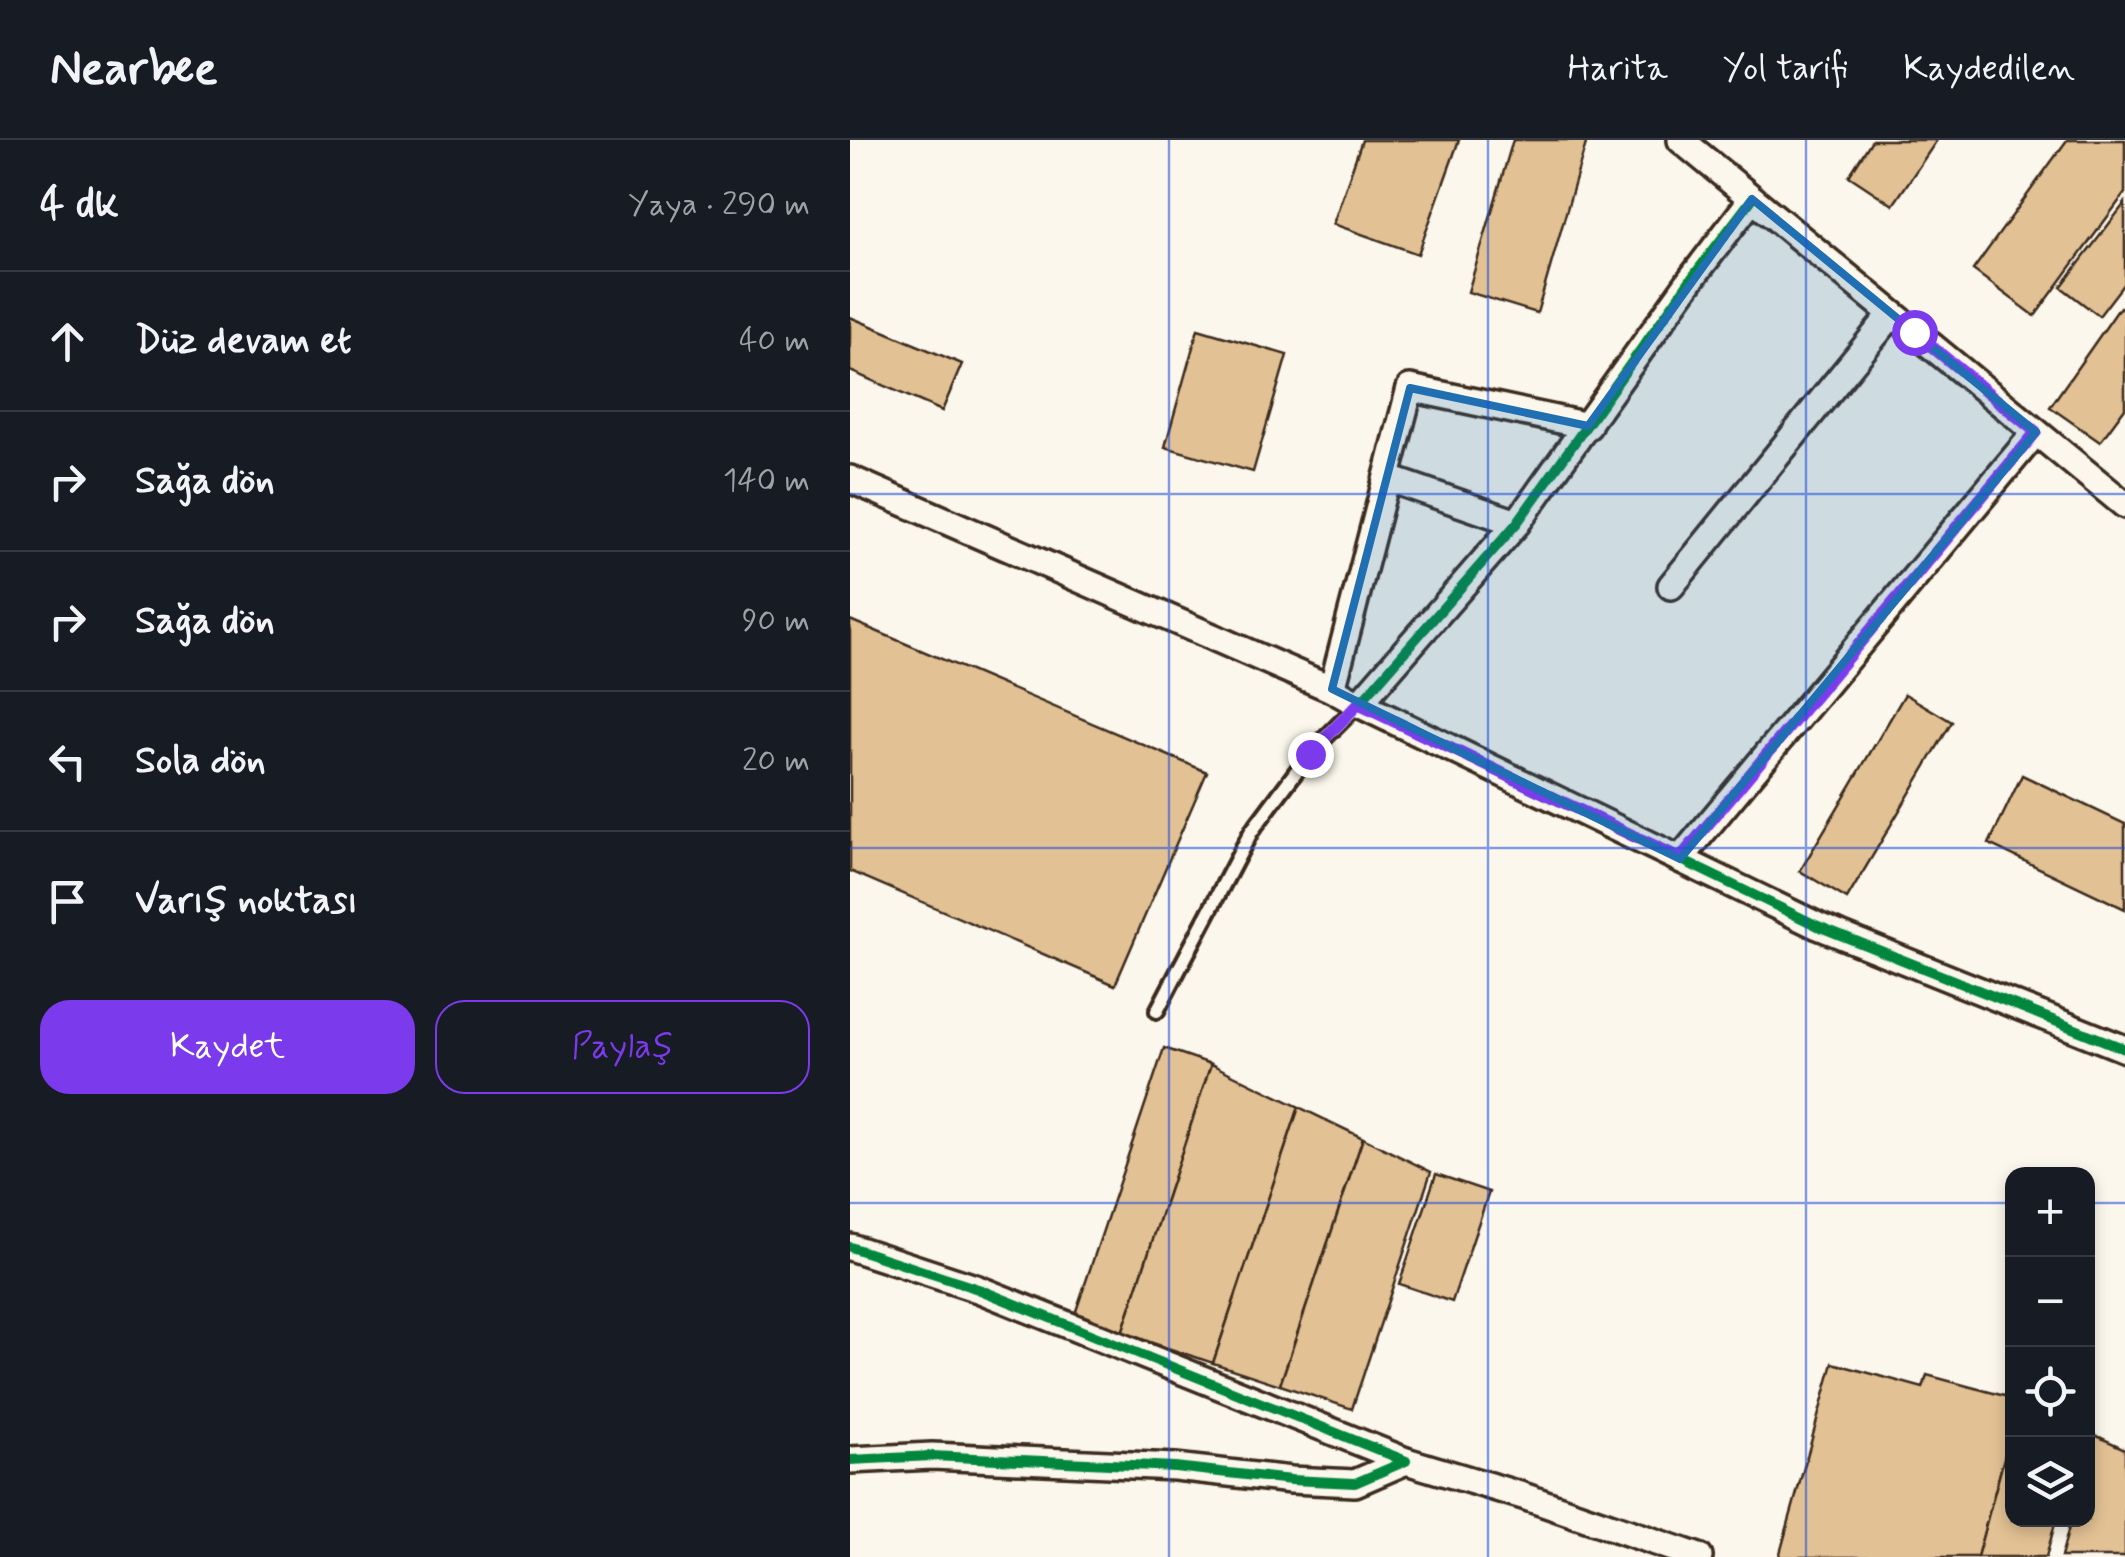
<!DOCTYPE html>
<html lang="tr">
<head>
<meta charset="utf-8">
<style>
  :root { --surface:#171b24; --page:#242831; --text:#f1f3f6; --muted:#9ea1a6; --line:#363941; --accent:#7c3aed }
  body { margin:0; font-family:Mynerve,sans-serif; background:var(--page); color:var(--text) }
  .controls { position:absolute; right:30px; bottom:30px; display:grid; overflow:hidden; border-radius:20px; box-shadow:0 5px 15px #0003 }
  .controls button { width:90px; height:90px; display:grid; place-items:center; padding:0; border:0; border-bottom:2px solid var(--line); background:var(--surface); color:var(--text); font:50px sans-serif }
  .stop { position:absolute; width:30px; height:30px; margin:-22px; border:8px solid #7c3aed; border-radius:50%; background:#fff }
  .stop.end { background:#7c3aed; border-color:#fff; box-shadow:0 2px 10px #0008 }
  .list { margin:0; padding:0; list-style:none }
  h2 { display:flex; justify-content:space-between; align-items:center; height:130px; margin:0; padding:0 40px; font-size:42px }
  h2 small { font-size:32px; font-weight:400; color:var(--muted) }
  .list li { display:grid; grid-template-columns:65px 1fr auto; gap:30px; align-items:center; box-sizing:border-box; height:140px; padding:0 40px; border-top:2px solid var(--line) }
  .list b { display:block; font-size:38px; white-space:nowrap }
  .list em { font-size:32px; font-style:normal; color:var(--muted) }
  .actions { display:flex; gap:20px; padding:30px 40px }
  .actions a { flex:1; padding:22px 0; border:2px solid var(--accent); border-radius:30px; text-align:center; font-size:35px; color:var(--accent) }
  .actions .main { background:var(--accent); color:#fff }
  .icon { flex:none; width:55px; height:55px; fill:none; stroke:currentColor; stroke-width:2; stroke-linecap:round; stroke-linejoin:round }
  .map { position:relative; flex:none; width:1275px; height:1417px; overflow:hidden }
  header { display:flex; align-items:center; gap:60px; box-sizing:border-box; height:140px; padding:0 50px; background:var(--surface); border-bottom:2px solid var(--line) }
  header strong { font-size:48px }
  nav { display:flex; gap:55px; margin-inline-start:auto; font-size:35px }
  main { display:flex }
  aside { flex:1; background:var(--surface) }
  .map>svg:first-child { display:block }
</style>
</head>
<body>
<header>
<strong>Nearbee</strong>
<nav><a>Harita</a><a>Yol tarifi</a><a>Kaydedilen</a></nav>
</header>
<main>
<aside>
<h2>4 dk<small>Yaya · 290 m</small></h2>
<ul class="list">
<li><svg class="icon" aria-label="ahead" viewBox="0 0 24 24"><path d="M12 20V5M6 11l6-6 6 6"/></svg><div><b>Düz devam et</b></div><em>40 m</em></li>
<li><svg class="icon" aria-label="right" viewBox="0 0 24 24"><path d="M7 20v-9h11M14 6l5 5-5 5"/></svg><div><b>Sağa dön</b></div><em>140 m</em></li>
<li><svg class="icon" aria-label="right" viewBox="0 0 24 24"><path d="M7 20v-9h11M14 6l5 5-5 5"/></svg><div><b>Sağa dön</b></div><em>90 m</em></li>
<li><svg class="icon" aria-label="left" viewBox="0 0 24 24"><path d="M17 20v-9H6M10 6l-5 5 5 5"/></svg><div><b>Sola dön</b></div><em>20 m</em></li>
<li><svg class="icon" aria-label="arrive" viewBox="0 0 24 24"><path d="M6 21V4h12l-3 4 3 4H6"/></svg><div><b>Varış noktası</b></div></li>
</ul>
<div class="actions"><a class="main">Kaydet</a><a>Paylaş</a></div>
</aside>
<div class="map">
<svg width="1275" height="1417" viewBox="0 0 1275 1417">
  <rect width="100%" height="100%" fill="#fbf7ec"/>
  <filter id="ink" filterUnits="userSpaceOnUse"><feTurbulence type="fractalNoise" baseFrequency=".01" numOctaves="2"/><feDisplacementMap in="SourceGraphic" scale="20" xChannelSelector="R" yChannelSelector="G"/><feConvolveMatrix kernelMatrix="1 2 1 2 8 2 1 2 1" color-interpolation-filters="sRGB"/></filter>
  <g filter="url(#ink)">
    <!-- building -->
    <g fill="#e2c194" stroke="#3b2a1e" stroke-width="2.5">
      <polygon points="512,0 609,0 568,114 483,84"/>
      <polygon points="663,0 737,0 687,173 618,152"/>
      <polygon points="1022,0 1087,0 1043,65 999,36"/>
      <polygon points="1217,0 1275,0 1275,53 1185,176 1123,130"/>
      <polygon points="1275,63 1275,142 1249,176 1211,147"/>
      <polygon points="1270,167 1275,170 1275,268 1250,302 1200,267"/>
      <polygon points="0,177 112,224 92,271 0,231"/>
      <polygon points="348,189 437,215 403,332 315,307"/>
      <polygon points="0,480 357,632 265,845 0,731"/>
      <polygon points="1055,554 1102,582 997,759 950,731"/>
      <polygon points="1172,635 1275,684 1275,769 1139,704"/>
      <polygon points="314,908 361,924 272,1193 224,1177"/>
      <polygon points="361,924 449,967 363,1223 272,1193"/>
      <polygon points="449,967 513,998 430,1245 363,1223"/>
      <polygon points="513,998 581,1032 502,1269 430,1245"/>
      <polygon points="586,1034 639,1052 602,1162 549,1144"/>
      <polygon points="983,1223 1073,1248 1077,1235 1162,1258 1162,1289 1127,1417 929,1417"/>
      <polygon points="1162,1289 1162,1380 1206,1380 1196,1417 1127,1417"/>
      <polygon points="1245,1295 1275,1309 1275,1417 1211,1417 1221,1380 1238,1380 1238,1321"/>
    </g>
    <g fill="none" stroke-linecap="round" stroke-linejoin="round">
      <!-- service casing -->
      <g stroke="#3b2a1e" stroke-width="20">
        <polyline id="service" points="307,871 401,692 460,613 509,564"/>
      </g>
      <!-- minor casing -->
      <g stroke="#3b2a1e" stroke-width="32">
        <g id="minor">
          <polyline points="831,0 1275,365"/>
          <polyline points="902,59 841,139 667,383 509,564 968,786 1275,909"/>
          <polyline points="537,338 667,383"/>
          <polyline points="0,339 482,549 509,564"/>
          <polyline points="821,446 1042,174"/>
          <polyline points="482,549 560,248 738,286"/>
          <polyline points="830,719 1186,292"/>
          <polyline points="0,1107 128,1149 556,1321 505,1343 441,1340 325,1327 82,1316 0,1320"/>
          <polyline points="556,1321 673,1356 849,1417"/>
        </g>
      </g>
      <!-- service -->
      <use href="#service" stroke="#fbf7ec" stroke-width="12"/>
      <!-- minor -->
      <use href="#minor" stroke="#fbf7ec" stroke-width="25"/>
      <!-- cycleway casing -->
      <g stroke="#fbf7ec" stroke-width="16">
        <g id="cycleway">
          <polyline points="902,59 841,139 667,383 509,564 968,786 1275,909"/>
          <polyline points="0,1107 128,1149 556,1321 505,1343 441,1340 325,1327 82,1316 0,1320"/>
        </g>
      </g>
      <!-- cycleway -->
      <use href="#cycleway" stroke="#00873e" stroke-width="10"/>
    </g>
  </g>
  <g fill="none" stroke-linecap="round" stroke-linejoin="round" filter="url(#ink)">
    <!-- route -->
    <polyline stroke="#7c3aed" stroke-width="12" points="460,614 508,564 830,718 1186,292 1064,192"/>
  </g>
  <!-- marked area -->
  <path fill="#1f6fb2" fill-opacity="0.2" stroke="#1f6fb2" stroke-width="8" stroke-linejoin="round" d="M902,59L1186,292L830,719L482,549L560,248L738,286Z"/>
  <!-- grid -->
  <path fill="none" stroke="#1d4ed8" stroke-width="2.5" stroke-opacity="0.55" d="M319,0V1417M638,0V1417M956,0V1417M0,354H1275M0,708H1275M0,1063H1162M1238,1063H1275"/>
</svg>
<div class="controls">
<button>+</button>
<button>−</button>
<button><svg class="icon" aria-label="locate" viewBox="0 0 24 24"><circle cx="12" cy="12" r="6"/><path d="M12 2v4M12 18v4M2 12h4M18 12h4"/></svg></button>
<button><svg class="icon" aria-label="layers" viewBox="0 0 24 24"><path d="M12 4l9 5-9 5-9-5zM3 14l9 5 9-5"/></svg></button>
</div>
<div class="stop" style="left:1064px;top:192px"></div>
<div class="stop end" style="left:460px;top:614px"></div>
</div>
</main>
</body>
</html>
